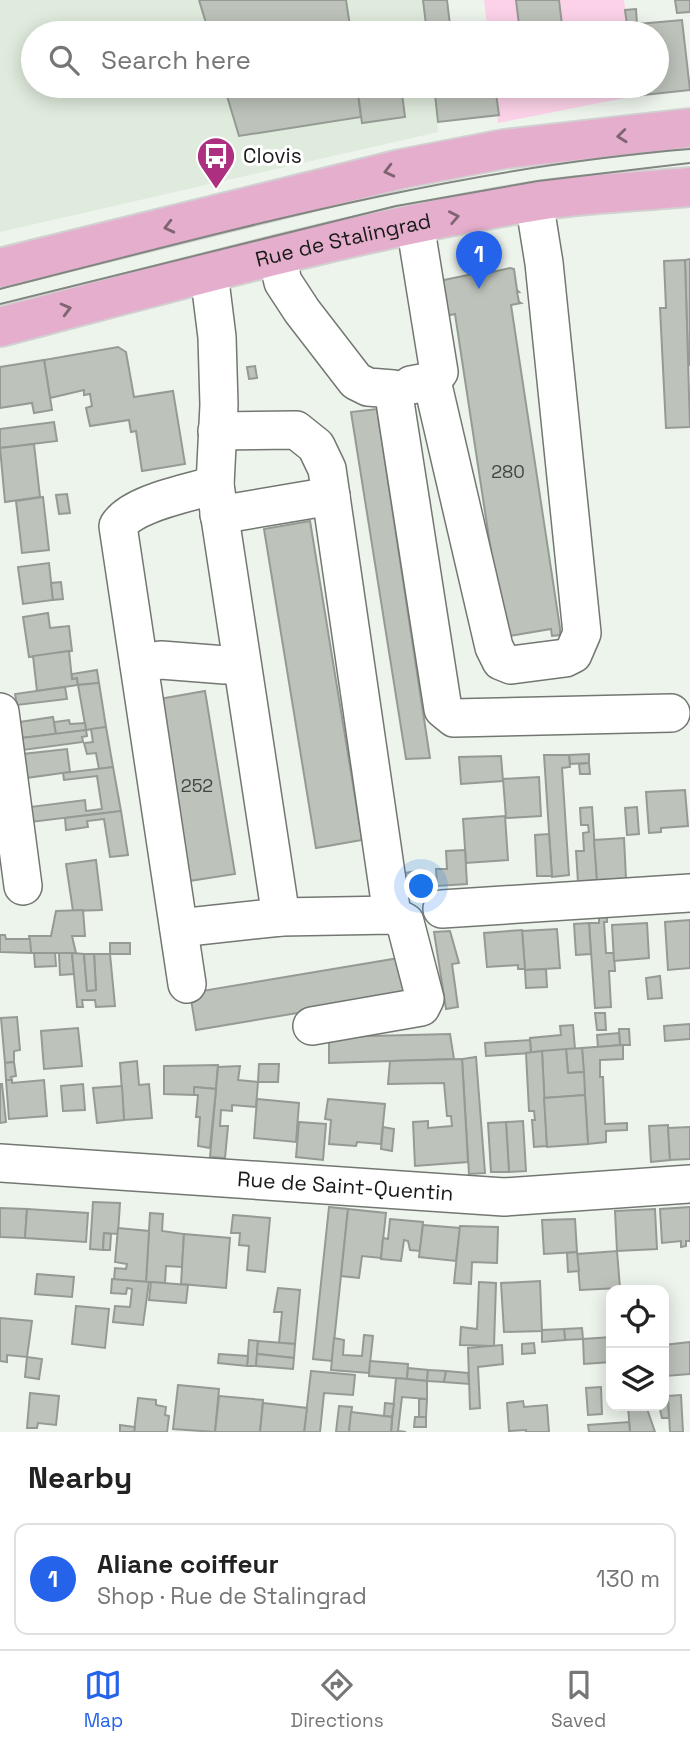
<!DOCTYPE html>
<html lang="en">
<head>
<meta charset="utf-8">
<style>
  :root { --surface:#fff; --page:#f6f6f6; --text:#222; --muted:#767676; --line:#e0e0e0; --accent:#2563eb }
  body { margin:0; font-family:"Space Grotesk",sans-serif; background:var(--page); color:var(--text) }
  .controls { position:absolute; right:21px; bottom:21px; display:grid; overflow:hidden; border-radius:14px; box-shadow:0 4px 18px #0003 }
  .controls button { width:63px; height:63px; display:grid; place-items:center; padding:0; border:0; border-bottom:2px solid var(--line); background:var(--surface); color:var(--text); font:35px sans-serif }
  .you { position:absolute; left:422px; top:887px; width:24px; height:24px; margin:-18px; border:5px solid #fff; border-radius:50%; background:#1a73e8; box-shadow:0 0 0 10px #1a73e833 }
  .badge { display:grid; place-items:center; width:46px; height:46px; border-radius:50%; background:var(--accent); color:#fff; font-size:23px; font-weight:700 }
  .pin { position:absolute; translate:-50% -58px; filter:drop-shadow(0 2px 4px #0008) }
  .pin::after { content:''; position:absolute; top:37px; width:24px; height:21px; background:inherit; clip-path:polygon(0 0,100% 0,50% 100%) }
  .list { margin:0; padding:0; list-style:none }
  h2 { display:flex; justify-content:space-between; align-items:center; height:91px; margin:0; padding:0 28px; font-size:30px }
  h2 small { font-size:23px; font-weight:400; color:var(--muted) }
  .list li { display:grid; grid-template-columns:46px 1fr auto; gap:21px; align-items:center; box-sizing:border-box; height:112px; margin:0 14px 14px; padding:0 14px; border:2px solid var(--line); border-radius:14px }
  .list b { display:block; font-size:26px; white-space:nowrap }
  .list p { margin:0; font-size:23px; white-space:nowrap; color:var(--muted) }
  .list em { font-size:23px; font-style:normal; color:var(--muted) }
  .icon { flex:none; width:38px; height:38px; fill:none; stroke:currentColor; stroke-width:2; stroke-linecap:round; stroke-linejoin:round }
  .map { position:relative; flex:none; width:690px; height:1432px; overflow:hidden }
  .search { position:absolute; background:var(--surface); box-shadow:0 4px 18px #0003; left:21px; right:21px; top:21px; height:77px; display:flex; align-items:center; gap:18px; box-sizing:border-box; padding:0 24px; border-radius:38px; color:var(--muted); font-size:26px }
  .sheet { height:217px; background:var(--surface) }
  nav { display:flex; justify-content:space-around; align-items:center; box-sizing:border-box; height:98px; border-top:2px solid var(--line); background:var(--surface); font-size:19px; color:var(--muted) }
  nav a { display:grid; justify-items:center; gap:4px }
  nav .on { color:var(--accent) }
  .map>svg:first-child { display:block }
</style>
</head>
<body>
<div class="map">
<svg width="690" height="1432" viewBox="0 0 690 1432">
  <rect width="100%" height="100%" fill="#edf4ec"/>
  <!-- built -->
  <polygon fill="#dfebdc" points="0,0 424,0 427,33 33,33 33,86 433,86 438,132 0,232"/>
  <!-- green -->
  <g fill="#fcd2e8">
    <polygon points="484,0 624,0 628,33 488,33"/>
    <polygon points="494,86 634,86 635,96 498,123"/>
  </g>
  <!-- building -->
  <g fill="#bdc3bb" stroke="#959b94" stroke-width="2">
    <polygon points="199,0 346,0 351,33 209,33"/>
    <polygon points="423,0 447,0 451,33 427,33"/>
    <polygon points="516,0 559,0 563,33 520,33"/>
    <polygon points="675,0 690,0 690,12 677,13"/>
    <polygon points="636,9 637,24 627,25 625,10"/>
    <polygon points="682,20 690,90 635,96 634,86 657,86 657,33 628,33 627,25"/>
    <polygon points="224,86 357,86 361,117 239,136"/>
    <polygon points="357,86 401,86 405,117 362,123"/>
    <polygon points="434,86 495,86 499,115 438,122"/>
    <polygon points="690,259 690,365 688,365 685,260"/>
    <polygon points="685,260 690,427 666,428 660,308 666,308 664,261"/>
    <polygon points="510,268 514,269 517,290 519,292 517,292 519,302 521,303 511,305 560,628 560,635 552,636 551,629 504,637 455,314 446,316 442,279 444,280 478,273 479,275"/>
    <polygon points="118,347 126,352 134,397 173,391 185,464 142,471 136,431 131,432 129,420 90,426 86,408 92,406 90,394 84,395 84,390 50,398 44,360"/>
    <polygon points="44,360 52,410 34,413 32,403 0,408 0,367"/>
    <polygon points="255,366 257,378 249,379 247,367"/>
    <polygon points="377,409 430,758 406,759 351,412"/>
    <polygon points="54,422 57,441 0,448 0,429"/>
    <polygon points="34,444 40,497 5,502 0,448"/>
    <polygon points="67,494 70,513 59,514 56,495"/>
    <polygon points="43,497 49,550 22,553 16,501"/>
    <polygon points="310,521 362,840 316,848 264,529"/>
    <polygon points="49,563 53,600 23,604 18,567"/>
    <polygon points="61,582 63,599 53,600 51,583"/>
    <polygon points="48,613 50,628 69,626 72,651 29,657 23,617"/>
    <polygon points="69,651 72,679 77,678 78,685 37,691 33,656"/>
    <polygon points="97,670 99,683 78,685 77,678 72,679 72,674"/>
    <polygon points="99,683 106,727 86,730 78,685"/>
    <polygon points="65,687 67,699 17,705 15,694"/>
    <polygon points="205,691 235,874 189,881 159,699"/>
    <polygon points="53,717 56,734 21,738 19,722"/>
    <polygon points="69,720 70,724 85,723 86,730 56,734 54,722"/>
    <polygon points="106,727 113,767 99,769 96,753 87,754 84,743 93,742 91,729"/>
    <polygon points="86,730 87,736 82,737 83,742 23,750 21,738"/>
    <polygon points="67,749 70,772 26,778 23,754"/>
    <polygon points="589,754 589,763 570,764 569,755"/>
    <polygon points="544,755 569,755 570,767 562,768 569,875 552,877"/>
    <polygon points="501,756 503,781 461,784 459,757"/>
    <polygon points="589,763 590,774 580,774 579,764"/>
    <polygon points="113,767 121,811 31,822 30,807 85,800 86,811 102,809 97,776 64,780 63,773"/>
    <polygon points="539,777 541,816 506,818 503,779"/>
    <polygon points="685,790 688,826 661,828 661,832 649,833 646,792"/>
    <polygon points="592,807 597,880 578,882 576,851 584,851 583,833 589,832 588,825 581,825 580,808"/>
    <polygon points="637,807 639,834 627,835 625,808"/>
    <polygon points="121,811 128,855 110,857 104,819 87,821 88,827 66,830 65,818"/>
    <polygon points="505,816 508,860 466,863 463,819"/>
    <polygon points="549,834 552,876 537,876 535,835"/>
    <polygon points="624,838 626,879 597,880 594,840"/>
    <polygon points="465,850 467,884 437,886 436,869 447,869 446,851"/>
    <polygon points="96,860 102,910 73,911 66,864"/>
    <polygon points="424,870 426,887 407,891 404,873"/>
    <polygon points="83,910 85,936 72,936 76,953 31,953 29,936 51,936 56,911"/>
    <polygon points="599,916 607,916 607,922 604,922 606,953 614,953 615,971 609,971 611,1007 595,1008 589,923 599,923"/>
    <polygon points="690,920 690,968 668,970 665,922"/>
    <polygon points="589,923 591,954 576,955 574,924"/>
    <polygon points="647,923 649,958 614,961 612,925"/>
    <polygon points="557,929 560,968 525,970 522,931"/>
    <polygon points="522,930 525,969 518,969 518,965 487,967 484,933"/>
    <polygon points="450,931 459,963 452,964 458,1007 446,1009 434,932"/>
    <polygon points="0,935 5,935 6,939 30,939 31,953 0,952"/>
    <rect x="110" y="943" width="20" height="11"/>
    <polygon points="34,953 55,953 56,966 35,967"/>
    <polygon points="59,953 72,953 74,974 60,975"/>
    <polygon points="72,953 84,954 87,991 96,990 94,954 110,954 115,1006 96,1007 95,1000 82,1000 83,1007 77,1007"/>
    <polygon points="84,954 94,954 96,990 87,991"/>
    <polygon points="399,958 405,995 196,1030 190,993"/>
    <polygon points="546,969 547,987 526,988 525,970"/>
    <polygon points="660,976 662,998 648,999 646,978"/>
    <polygon points="595,1013 605,1013 606,1030 597,1030"/>
    <polygon points="17,1017 20,1050 14,1051 14,1062 5,1063 1,1018"/>
    <polygon points="690,1024 690,1039 665,1041 664,1026"/>
    <polygon points="573,1025 575,1049 531,1053 530,1038 561,1035 560,1026"/>
    <polygon points="78,1028 82,1066 44,1069 41,1031"/>
    <polygon points="619,1029 629,1029 630,1045 620,1045"/>
    <polygon points="619,1033 620,1045 598,1047 597,1035"/>
    <polygon points="450,1034 454,1059 329,1063 329,1037"/>
    <polygon points="530,1040 531,1053 486,1056 485,1043"/>
    <polygon points="623,1045 623,1059 600,1060 600,1077 603,1077 605,1124 627,1123 627,1130 606,1131 606,1142 588,1144 582,1048"/>
    <polygon points="582,1048 584,1072 568,1073 566,1049"/>
    <polygon points="566,1049 568,1073 584,1072 585,1095 544,1098 542,1051"/>
    <polygon points="542,1051 547,1146 534,1147 532,1120 535,1120 534,1111 529,1111 526,1053"/>
    <polygon points="476,1057 485,1173 469,1174 462,1059"/>
    <polygon points="462,1059 468,1162 415,1166 413,1122 428,1121 428,1128 452,1126 451,1116 447,1116 444,1083 388,1084 390,1061"/>
    <polygon points="137,1061 139,1085 149,1084 152,1118 124,1120 120,1063"/>
    <polygon points="14,1062 16,1076 11,1077 12,1080 6,1080 5,1063"/>
    <polygon points="259,1064 279,1064 278,1082 258,1082"/>
    <polygon points="218,1065 216,1089 194,1087 194,1095 164,1094 164,1066"/>
    <polygon points="240,1066 238,1080 258,1082 256,1107 232,1105 232,1111 221,1110 220,1126 228,1126 225,1158 210,1157 218,1067"/>
    <polygon points="6,1080 12,1080 12,1083 44,1080 47,1116 9,1119"/>
    <polygon points="0,1084 2,1084 6,1122 0,1123"/>
    <polygon points="83,1084 85,1110 63,1111 61,1086"/>
    <polygon points="122,1086 124,1120 97,1123 93,1088"/>
    <polygon points="194,1087 216,1089 210,1148 198,1146 200,1117 196,1117 198,1095 194,1095"/>
    <polygon points="585,1095 588,1144 547,1147 544,1098"/>
    <polygon points="257,1099 299,1103 296,1142 254,1138"/>
    <polygon points="328,1099 385,1104 381,1144 357,1142 356,1146 329,1144 331,1120 325,1119"/>
    <polygon points="523,1121 526,1171 509,1172 506,1122"/>
    <polygon points="299,1122 326,1124 323,1160 296,1157"/>
    <polygon points="506,1122 509,1172 491,1172 488,1123"/>
    <polygon points="668,1125 670,1160 651,1162 649,1126"/>
    <polygon points="383,1127 394,1129 392,1151 381,1149"/>
    <polygon points="690,1127 690,1159 670,1160 668,1128"/>
    <polygon points="93,1202 120,1203 118,1234 104,1233 103,1250 90,1249"/>
    <polygon points="329,1207 348,1209 332,1361 313,1359"/>
    <polygon points="690,1207 690,1241 686,1241 686,1246 681,1247 681,1241 662,1243 660,1209"/>
    <polygon points="0,1208 27,1209 25,1238 0,1237"/>
    <polygon points="27,1209 88,1213 86,1242 25,1238"/>
    <polygon points="348,1209 386,1213 381,1258 362,1256 359,1278 341,1276"/>
    <polygon points="655,1209 657,1249 617,1251 615,1211"/>
    <polygon points="150,1213 163,1214 162,1231 184,1234 182,1267 166,1266 165,1283 146,1282"/>
    <polygon points="233,1215 270,1218 265,1272 247,1270 249,1246 239,1245 240,1233 231,1233"/>
    <polygon points="390,1219 423,1222 420,1251 410,1250 408,1241 404,1240 401,1261 381,1259 383,1238 388,1239"/>
    <polygon points="575,1219 577,1252 544,1254 542,1220"/>
    <polygon points="423,1225 460,1228 456,1261 419,1257"/>
    <polygon points="460,1226 498,1227 497,1263 472,1262 471,1284 454,1283"/>
    <polygon points="118,1228 149,1231 146,1282 114,1280 115,1268 126,1269 127,1264 115,1262"/>
    <polygon points="104,1233 111,1234 110,1250 103,1250"/>
    <polygon points="184,1234 230,1238 226,1288 181,1284"/>
    <polygon points="617,1251 620,1288 580,1290 577,1254"/>
    <polygon points="577,1252 579,1271 568,1272 567,1253"/>
    <polygon points="37,1274 74,1277 72,1297 35,1294"/>
    <polygon points="112,1279 149,1282 143,1325 113,1322 115,1306 130,1307 132,1289 127,1288 126,1294 111,1293"/>
    <polygon points="540,1281 542,1331 504,1332 501,1283"/>
    <polygon points="151,1282 188,1285 186,1303 149,1300"/>
    <polygon points="479,1282 496,1283 494,1346 460,1345 461,1327 477,1329"/>
    <polygon points="278,1288 300,1290 295,1344 279,1343 282,1312 274,1312"/>
    <polygon points="76,1306 109,1309 105,1348 72,1344"/>
    <polygon points="0,1318 32,1321 27,1357 7,1355 7,1362 0,1361"/>
    <polygon points="582,1328 583,1339 565,1340 564,1329"/>
    <polygon points="564,1329 565,1340 542,1342 542,1330"/>
    <polygon points="364,1335 373,1336 369,1373 331,1370 334,1338 344,1340 343,1355 362,1356"/>
    <polygon points="611,1337 611,1362 584,1364 583,1339"/>
    <polygon points="664,1338 669,1418 662,1418 659,1406 664,1406"/>
    <polygon points="249,1340 258,1341 256,1366 247,1366"/>
    <polygon points="258,1341 295,1344 294,1358 257,1354"/>
    <polygon points="690,1342 690,1374 666,1376 664,1345"/>
    <polygon points="534,1343 535,1353 522,1354 522,1344"/>
    <polygon points="502,1345 503,1364 478,1367 480,1408 470,1409 468,1348"/>
    <polygon points="219,1354 248,1356 247,1366 218,1363"/>
    <polygon points="257,1354 294,1358 293,1369 256,1366"/>
    <polygon points="27,1357 42,1359 39,1379 25,1377"/>
    <polygon points="370,1361 408,1364 407,1379 369,1376"/>
    <polygon points="408,1368 428,1370 427,1381 407,1379"/>
    <polygon points="428,1370 446,1371 444,1382 427,1381"/>
    <polygon points="311,1371 355,1375 353,1395 324,1393 320,1432 304,1432"/>
    <polygon points="446,1371 468,1373 469,1384 444,1382"/>
    <polygon points="396,1378 427,1381 427,1399 402,1397 398,1431 406,1432 391,1432"/>
    <polygon points="178,1385 219,1389 215,1432 173,1429"/>
    <polygon points="601,1387 602,1414 588,1415 586,1388"/>
    <polygon points="30,1393 59,1396 56,1425 38,1423 37,1428 27,1428"/>
    <polygon points="681,1395 683,1432 670,1432 668,1396"/>
    <polygon points="219,1396 263,1400 260,1432 215,1432"/>
    <polygon points="138,1398 156,1400 156,1405 166,1407 165,1415 169,1416 167,1432 134,1432"/>
    <polygon points="419,1399 427,1399 426,1417 419,1417"/>
    <polygon points="523,1401 524,1407 547,1405 549,1432 526,1432 526,1430 509,1431 507,1403"/>
    <polygon points="263,1403 307,1408 304,1432 260,1432"/>
    <polygon points="385,1403 394,1404 392,1417 384,1416"/>
    <polygon points="339,1406 352,1407 349,1432 336,1432"/>
    <polygon points="628,1406 646,1406 655,1432 630,1432"/>
    <polygon points="351,1412 392,1417 391,1432 349,1432"/>
    <polygon points="415,1417 426,1417 426,1427 414,1427"/>
    <polygon points="629,1422 630,1432 589,1432 588,1425"/>
    <polygon points="120,1425 135,1427 134,1432 120,1432"/>
  </g>
  <g fill="none" stroke-linecap="round" stroke-linejoin="round">
    <!-- minor casing -->
    <g stroke="#727871" stroke-width="40">
      <g id="minor">
        <polyline points="277,256 283,282 302,311 356,381 368,387 393,389 443,709 454,718 671,713"/>
        <polyline points="209,273 217,337 219,405 215,485 281,917"/>
        <polyline points="432,381 494,647 501,661 511,665 565,658 573,654 582,633 544,263 534,201"/>
        <polyline points="411,385 432,381 439,372 415,224"/>
        <polyline points="217,431 296,430 316,446 327,469 392,915"/>
        <polyline points="219,515 331,496"/>
        <polyline points="139,664 161,660 225,665 241,662"/>
        <polyline points="0,712 23,886"/>
        <polyline points="442,909 690,893"/>
        <polyline points="179,928 281,917 392,915 405,922 425,999 421,1007 312,1026"/>
        <path d="M187,984L118,526C132,503 189,493 215,485"/>
        <path id="s1" d="M0,1163L504,1197L690,1184"/>
      </g>
    </g>
    <!-- major casing -->
    <g stroke="#d1d1d1" stroke-width="42">
      <g id="major">
        <polyline points="0,268 401,169 504,149 690,128"/>
        <path id="s2" d="M0,327C176,281 352,231 532,202C584,193 638,192 690,187"/>
      </g>
    </g>
    <!-- minor -->
    <use href="#minor" stroke="#fff" stroke-width="37"/>
    <!-- major -->
    <use href="#major" stroke="#e6aecd" stroke-width="38"/>
    <!-- tram -->
    <g stroke="#828681" stroke-width="2">
      <path d="M0,289C228,231 455,168 690,149"/>
      <polyline points="0,304 396,206 538,181 690,163"/>
    </g>
  </g>
  <!-- one-way arrows -->
  <defs><path id="oneway-chevron" d="M-2-3.5L2.5 0L-2 3.5" fill="none" stroke-width="1.6" stroke-linecap="round" stroke-linejoin="round" transform="scale(1.75)"/></defs>
  <g stroke="#7f6472">
    <use href="#oneway-chevron" transform="translate(622 136) rotate(174)"/>
    <use href="#oneway-chevron" transform="translate(389 171) rotate(166)"/>
    <use href="#oneway-chevron" transform="translate(454 217) rotate(-11)"/>
    <use href="#oneway-chevron" transform="translate(169 227) rotate(166)"/>
    <use href="#oneway-chevron" transform="translate(66 309) rotate(-15)"/>
  </g>
  <!-- icons -->
  <defs>
    <g id="bus-pin" transform="scale(2.0125)"><path d="M0 17L-7.5 6A9.5 9.5 0 1 1 7.5 6Z" fill="#ad2f7f" stroke="#fff"/><path d="M-5-6H5V4H4V6H2V4H-2V6H-4V4H-5ZM-3.5-4V0h7V-4ZM-3.5 1.2v1.5H-2V1.2ZM2 1.2v1.5H3.5V1.2Z" fill="#fff"/></g>
  </defs>
  <g fill-rule="evenodd">
    <use href="#bus-pin" x="216" y="156"/>
  </g>
  <g text-anchor="middle" stroke-width="6" stroke-linejoin="round" paint-order="stroke">
    <!-- number labels -->
    <g font-size="18" fill="#414441">
      <text x="508" y="478">280</text>
      <text x="197" y="792">252</text>
    </g>
    <!-- poi labels -->
    <g font-size="21" fill="#181a18" stroke="#fff" text-anchor="start">
      <text x="243" y="163">Clovis</text>
    </g>
    <!-- street labels -->
    <g font-size="21" fill="#181a18" stroke="#fff">
      <text dy="7" stroke="none"><textPath href="#s2" startOffset="354">Rue de Stalingrad</textPath></text>
      <text dy="7" stroke="none"><textPath href="#s1" startOffset="346">Rue de Saint-Quentin</textPath></text>
    </g>
  </g>
</svg>
<div class="controls">
<button><svg class="icon" aria-label="locate" viewBox="0 0 24 24"><circle cx="12" cy="12" r="6"/><path d="M12 2v4M12 18v4M2 12h4M18 12h4"/></svg></button>
<button><svg class="icon" aria-label="layers" viewBox="0 0 24 24"><path d="M12 4l9 5-9 5-9-5zM3 14l9 5 9-5"/></svg></button>
</div>
<div class="you"></div>
<div class="pin badge" style="left:479px;top:289px">1</div>
<div class="search"><svg class="icon" aria-label="search" viewBox="0 0 24 24"><circle cx="10" cy="10" r="6"/><path d="M15 15l6 6"/></svg>Search here</div>
</div>
<section class="sheet">
<h2>Nearby<small></small></h2>
<ul class="list">
<li><span class="badge">1</span><div><b>Aliane coiffeur</b><p>Shop · Rue de Stalingrad</p></div><em>130 m</em></li>
</ul>
</section>
<nav>
<a class="on"><svg class="icon" aria-label="map" viewBox="0 0 24 24"><path d="M3 6l6-2 6 2 6-2v14l-6 2-6-2-6 2zM9 4v14M15 6v14"/></svg>Map</a>
<a><svg class="icon" aria-label="directions" viewBox="0 0 24 24"><path d="M12 3l9 9-9 9-9-9zM9 14v-3h6M13 9l2 2-2 2"/></svg>Directions</a>
<a><svg class="icon" aria-label="saved" viewBox="0 0 24 24"><path d="M7 4h10v16l-5-4-5 4z"/></svg>Saved</a>
</nav>
</body>
</html>
